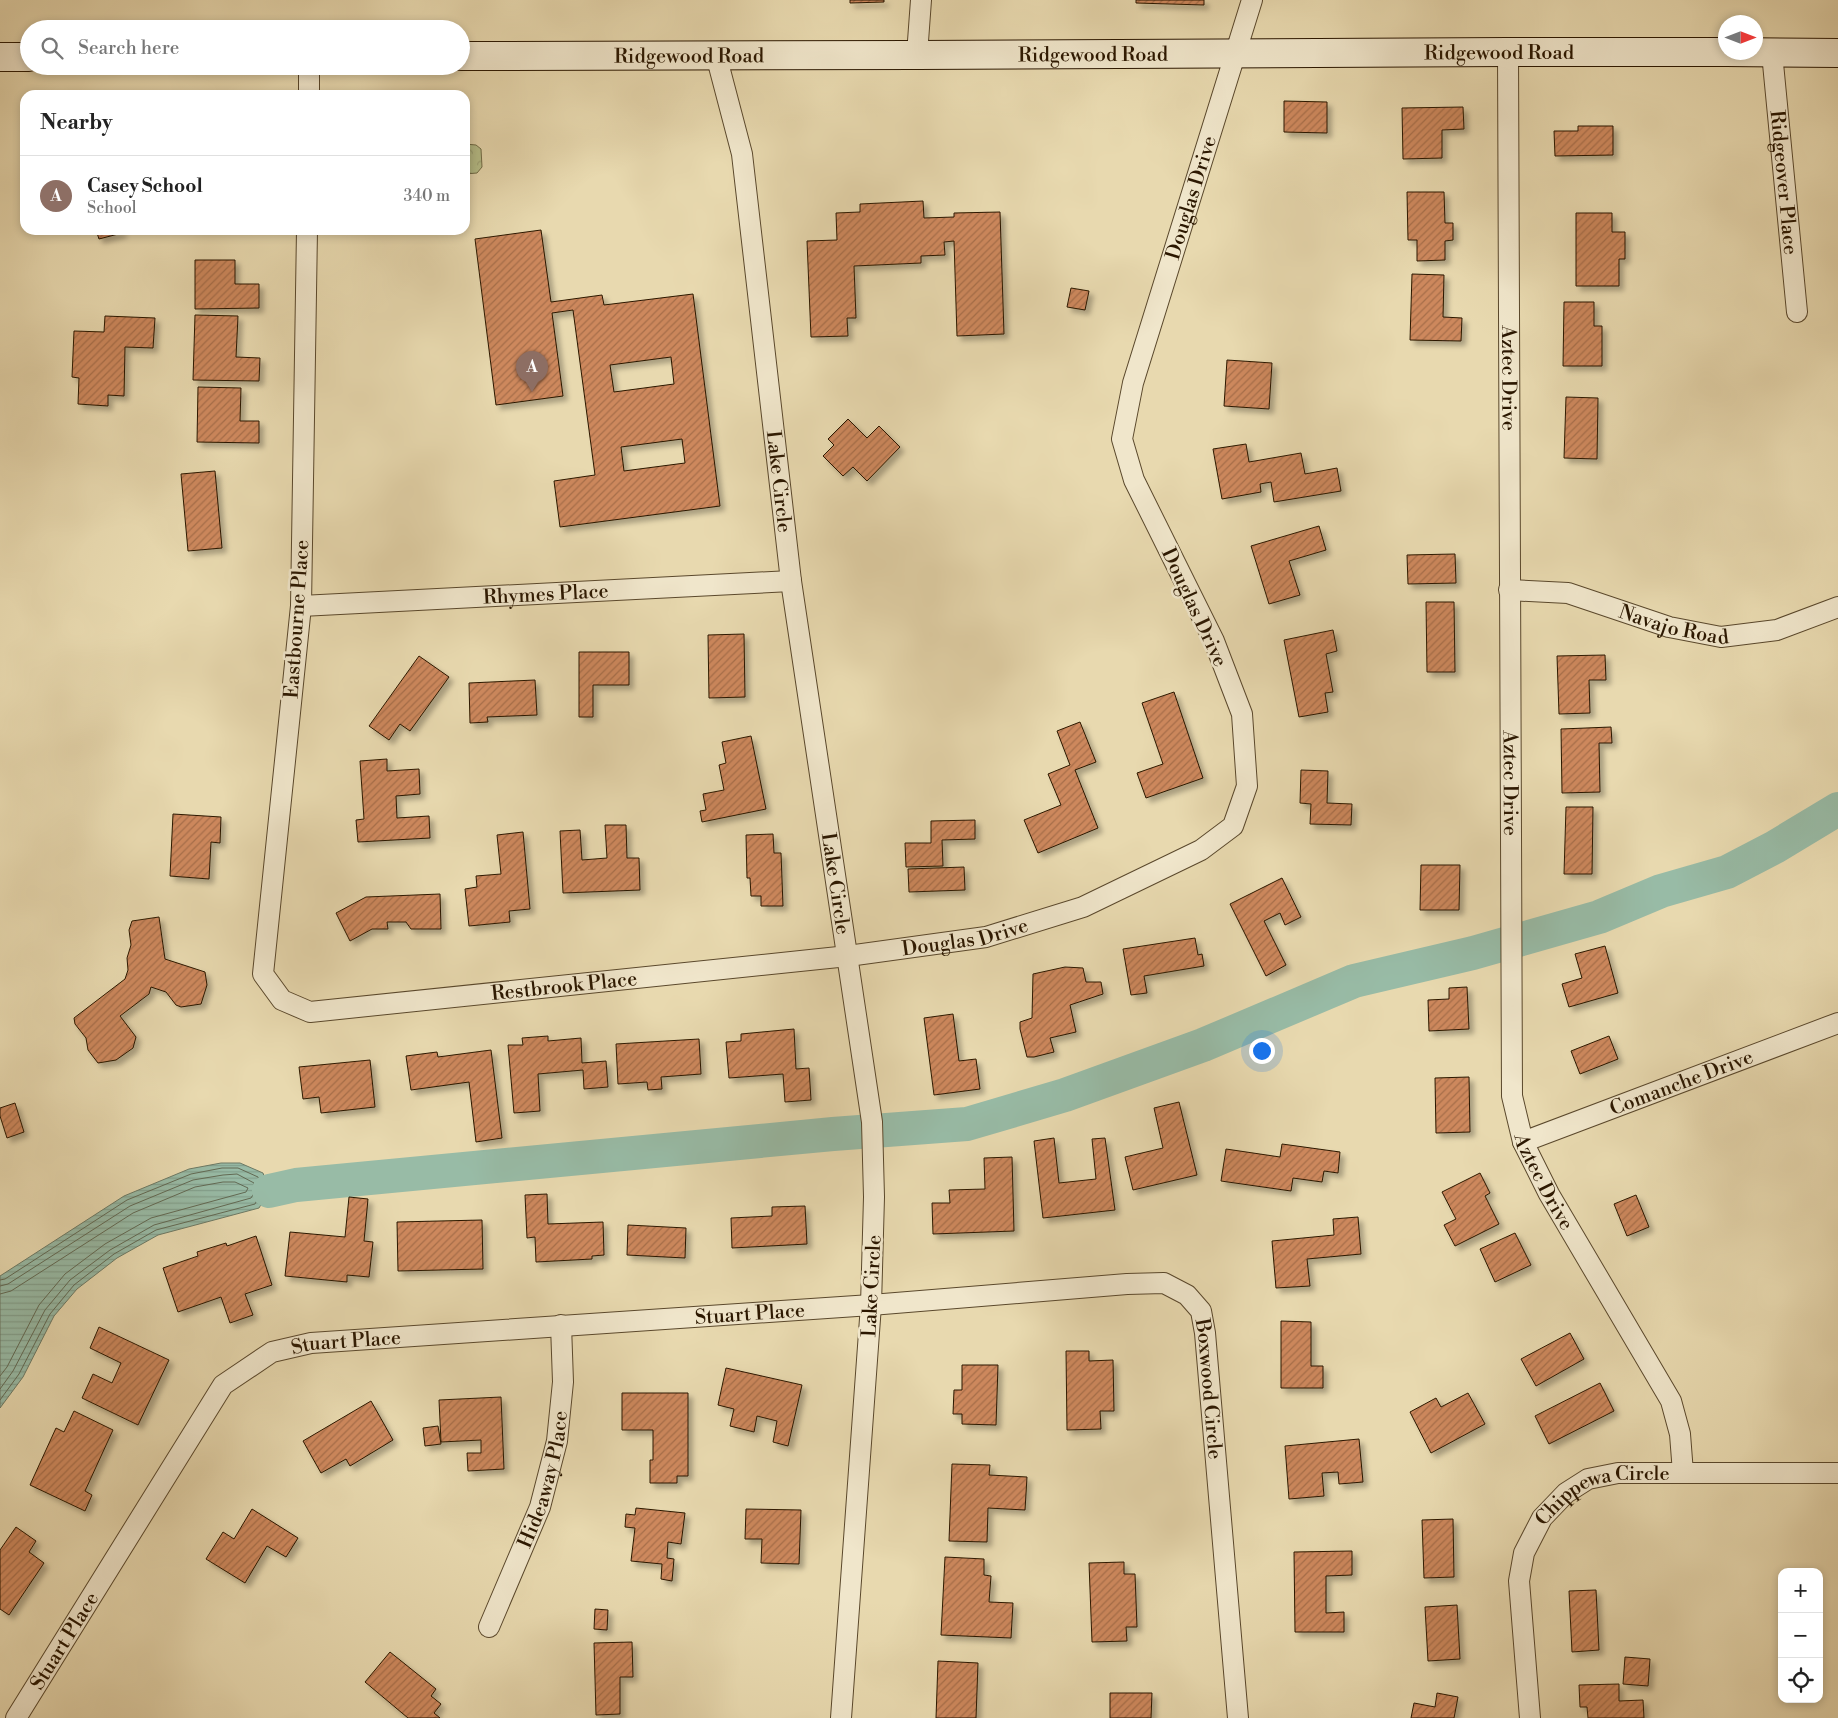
<!DOCTYPE html>
<html lang="en">
<head>
<meta charset="utf-8">
<style>
  :root { --surface:#fff; --page:#f6f6f6; --text:#222; --muted:#767676; --line:#e0e0e0; --accent:#8f2418 }
  body { margin:0; font-family:"Libre Bodoni",serif; background:var(--page); color:var(--text) }
  .controls { position:absolute; right:15px; bottom:15px; display:grid; overflow:hidden; border-radius:10px; box-shadow:0 2px 8px #0003 }
  .controls button { width:45px; height:45px; display:grid; place-items:center; padding:0; border:0; border-bottom:1px solid var(--line); background:var(--surface); color:var(--text); font:25px sans-serif }
  .compass { position:absolute; left:1718px; top:15px; width:45px; height:45px; border-radius:50%; background:var(--surface); box-shadow:0 2px 8px #0003; rotate:90deg }
  .you { position:absolute; left:1261px; top:1050px; width:18px; height:18px; margin:-12px; border:4px solid #fff; border-radius:50%; background:#1a73e8; box-shadow:0 0 0 8px #1a73e833 }
  .badge { display:grid; place-items:center; width:32px; height:32px; border-radius:50%; background:var(--accent); color:#fff; font-size:16px; font-weight:700 }
  .pin { position:absolute; translate:-50% -41px; filter:drop-shadow(0 1px 2px #0008) }
  .pin::after { content:''; position:absolute; top:26px; width:18px; height:15px; background:inherit; clip-path:polygon(0 0,100% 0,50% 100%) }
  .list { margin:0; padding:0; list-style:none }
  h2 { display:flex; justify-content:space-between; align-items:center; height:65px; margin:0; padding:0 20px; font-size:21px }
  h2 small { font-size:16px; font-weight:400; color:var(--muted) }
  .list li { display:grid; grid-template-columns:32px 1fr auto; gap:15px; align-items:center; box-sizing:border-box; height:80px; padding:0 20px; border-top:1px solid var(--line) }
  .list b { display:block; font-size:19px; white-space:nowrap }
  .list p { margin:0; font-size:16px; white-space:nowrap; color:var(--muted) }
  .list em { font-size:16px; font-style:normal; color:var(--muted) }
  .icon { flex:none; width:28px; height:28px; fill:none; stroke:currentColor; stroke-width:2; stroke-linecap:round; stroke-linejoin:round }
  .map { position:relative; flex:none; width:1838px; height:1718px; overflow:hidden }
  .search { position:absolute; background:var(--surface); box-shadow:0 2px 8px #0003; left:20px; top:20px; width:450px; height:55px; display:flex; align-items:center; gap:12px; box-sizing:border-box; padding:0 18px; border-radius:28px; color:var(--muted); font-size:19px }
  .panel { position:absolute; background:var(--surface); box-shadow:0 2px 8px #0003; left:20px; top:90px; width:450px; height:145px; border-radius:15px }
  .map>svg:first-child { display:block }
</style>
</head>
<body>
<div class="map">
<svg width="1838" height="1718" viewBox="0 0 1838 1718">
  <defs>
    <pattern id="park-crowns" width="20" height="18" patternUnits="userSpaceOnUse" patternTransform="scale(1.25)"><rect width="20" height="18" fill="#b6bf8a"/><path d="M2 6a3 3 0 1 1 6 0M12 15a3 3 0 1 1 6 0" fill="none" stroke="#9da375"/></pattern>
    <pattern id="water-rules" width="6" height="5" patternUnits="userSpaceOnUse" patternTransform="scale(1.25)"><rect width="6" height="5" fill="#98bba6"/><path d="M0 2.5h6" fill="none" stroke="#83a08d"/></pattern>
    <pattern id="building-hatch" width="6" height="6" patternUnits="userSpaceOnUse" patternTransform="scale(1.25)"><rect width="6" height="6" fill="#cd885d"/><path d="M-1 1l2-2M0 6l6-6M5 7l2-2" fill="none" stroke="#a76e4a"/></pattern>
    <filter id="shadow"><feDropShadow dx="4.5" dy="4.5" stdDeviation="2.5" flood-color="#0004"/></filter>
  </defs>
  <rect width="100%" height="100%" fill="#e8d9af"/>
  <filter id="stains"><feTurbulence type="fractalNoise" baseFrequency=".004" numOctaves="4"/><feColorMatrix values="0 0 0 0 .2 0 0 0 0 .09 0 0 0 0 .02 0 0 0 .5 -.17"/></filter>
  <radialGradient id="worn" r=".72"><stop offset=".6" stop-color="#630" stop-opacity="0"/><stop offset="1" stop-color="#630" stop-opacity=".3"/></radialGradient>
  <!-- park -->
  <polygon fill="url(#park-crowns)" stroke="#706b45" points="465,144 476,145 481,149 482,167 477,173 465,174"/>
  <!-- water -->
  <polygon fill="url(#water-rules)" stroke="#6c7964" points="221,1163 240,1163 263,1173 269,1191 259,1208 158,1235 117,1258 77,1289 54,1316 23,1377 0,1408 0,1276 124,1196 189,1169"/>
  <g fill="none" stroke-linecap="round" stroke-linejoin="round">
    <!-- shore -->
    <g stroke="#626953" stroke-width="1">
      <polyline points="0,1280 5,1279 127,1200 191,1174 222,1168 238,1168 258,1177 263,1189 255,1204 156,1230 114,1254 74,1285 50,1314 19,1374 0,1400"/>
      <polyline points="0,1286 8,1284 130,1206 193,1180 223,1175 237,1174 254,1183 256,1190 251,1198 154,1225 110,1250 70,1280 45,1310 13,1371 0,1389"/>
      <polyline points="0,1294 11,1291 133,1213 195,1187 223,1182 235,1182 248,1188 246,1192 151,1218 105,1244 65,1274 39,1305 7,1367 0,1376"/>
    </g>
    <!-- river -->
    <polyline stroke="#98bba6" stroke-width="34" points="269,1191 296,1185 833,1134 967,1124 1065,1095 1203,1045 1354,981 1473,953 1599,917 1661,891 1727,872 1775,847 1838,809"/>
  </g>
  <!-- building -->
  <g fill="url(#building-hatch)" stroke="#2b1700" fill-rule="evenodd" filter="url(#shadow)">
    <polygon points="850,0 884,0 884,2 850,3"/>
    <polygon points="1136,0 1204,0 1204,5 1136,3"/>
    <polygon points="1284,101 1327,102 1327,133 1284,132"/>
    <polygon points="1463,107 1464,129 1442,130 1442,158 1403,159 1402,108"/>
    <polygon points="1578,126 1613,126 1613,155 1555,156 1554,131 1578,131"/>
    <polygon points="1407,192 1444,192 1445,223 1453,223 1453,240 1445,241 1445,260 1417,261 1417,240 1408,240"/>
    <polygon points="923,201 924,218 954,217 954,213 1000,212 1004,334 957,336 954,241 944,242 945,255 921,256 921,263 854,266 856,318 847,318 848,336 811,337 807,241 837,240 836,213 860,212 860,204"/>
    <polygon points="1576,213 1612,213 1612,232 1625,232 1625,259 1619,259 1619,286 1576,286"/>
    <polygon points="96,230 122,230 122,233 99,239"/>
    <path d="M541,230L551,302L602,295L604,305L693,294L720,506L560,527L554,481L595,475L573,310L552,313L563,396L496,405L475,239ZM671,357L674,384L614,392L610,365ZM682,439L685,463L624,471L621,447Z"/>
    <polygon points="195,260 235,260 235,284 259,284 259,308 195,309"/>
    <polygon points="1412,274 1444,275 1443,317 1462,318 1461,341 1410,340"/>
    <polygon points="1071,288 1089,291 1085,310 1067,307"/>
    <polygon points="1564,302 1594,302 1594,326 1602,326 1602,366 1563,366"/>
    <polygon points="195,315 238,316 236,357 260,358 259,381 193,380"/>
    <polygon points="105,316 155,318 153,348 125,347 124,396 108,395 108,406 78,404 79,378 72,377 74,331 104,332"/>
    <polygon points="1227,360 1272,363 1269,409 1224,406"/>
    <polygon points="198,387 241,388 240,421 259,421 259,443 197,442"/>
    <polygon points="1566,397 1598,398 1597,459 1564,458"/>
    <polygon points="848,419 867,438 879,426 900,447 867,481 853,467 843,476 823,456 834,445 828,439"/>
    <polygon points="1246,444 1249,462 1301,453 1305,474 1337,468 1341,491 1274,502 1271,482 1260,484 1261,492 1222,499 1213,449"/>
    <polygon points="215,471 222,548 188,551 181,474"/>
    <polygon points="1319,526 1326,550 1289,561 1300,595 1269,604 1251,546"/>
    <polygon points="1455,554 1456,583 1408,584 1407,555"/>
    <polygon points="1426,602 1454,602 1455,672 1427,672"/>
    <polygon points="1333,630 1337,651 1326,654 1333,692 1325,693 1328,712 1299,717 1284,640"/>
    <polygon points="744,634 745,697 709,698 708,635"/>
    <polygon points="579,652 629,652 629,685 593,685 593,717 579,717"/>
    <polygon points="1605,655 1606,680 1589,680 1590,713 1559,714 1557,656"/>
    <polygon points="419,656 449,677 410,731 400,724 389,740 369,726"/>
    <polygon points="535,680 537,715 487,717 488,722 470,723 469,683"/>
    <polygon points="1174,692 1203,778 1146,798 1137,773 1163,764 1142,703"/>
    <polygon points="1080,722 1096,762 1075,770 1098,828 1038,853 1024,820 1061,805 1048,774 1070,765 1057,731"/>
    <polygon points="1611,727 1612,743 1599,743 1600,792 1562,793 1561,729"/>
    <polygon points="751,736 766,809 702,822 700,811 706,810 703,794 724,790 719,765 726,763 722,742"/>
    <polygon points="387,759 387,771 419,769 420,794 396,796 397,818 429,816 430,838 358,842 356,820 364,819 360,761"/>
    <polygon points="1301,770 1328,771 1327,803 1352,804 1351,825 1310,824 1311,804 1300,803"/>
    <polygon points="1566,807 1593,807 1592,874 1564,874"/>
    <polygon points="173,814 221,817 220,843 211,842 209,879 170,876"/>
    <polygon points="975,820 975,839 942,840 943,866 906,867 905,843 931,843 931,821"/>
    <polygon points="605,825 626,825 627,858 639,858 640,890 563,893 560,831 580,830 582,860 607,858"/>
    <polygon points="523,832 530,909 509,911 510,922 469,926 465,889 477,887 476,876 501,874 497,835"/>
    <polygon points="773,834 774,853 781,853 783,906 761,906 761,896 751,896 750,878 747,878 746,835"/>
    <polygon points="1421,865 1460,865 1459,910 1420,910"/>
    <polygon points="964,867 965,890 909,892 908,869"/>
    <polygon points="1282,878 1301,917 1285,925 1280,913 1264,921 1286,965 1266,976 1230,904"/>
    <polygon points="440,894 441,929 411,929 406,922 387,922 388,929 372,929 350,941 336,913 366,897"/>
    <polygon points="159,917 165,959 205,972 207,985 201,1004 181,1007 176,1005 166,992 151,987 149,994 120,1016 136,1037 133,1048 116,1060 98,1063 88,1050 86,1038 75,1024 74,1018 125,979 128,970 127,958 131,945 129,930 132,921"/>
    <polygon points="1195,938 1198,955 1202,954 1204,966 1144,976 1147,993 1131,995 1123,949"/>
    <polygon points="1605,946 1618,993 1569,1007 1562,984 1582,978 1575,954"/>
    <polygon points="1065,967 1083,968 1086,982 1101,982 1103,994 1070,1005 1076,1032 1050,1038 1054,1052 1034,1057 1027,1057 1020,1029 1020,1022 1032,1018 1033,974"/>
    <polygon points="1467,987 1469,1029 1429,1031 1428,1000 1449,999 1449,988"/>
    <polygon points="953,1014 959,1061 976,1059 980,1089 934,1095 924,1018"/>
    <polygon points="794,1029 796,1069 809,1068 811,1100 785,1102 783,1074 729,1078 726,1042 741,1041 741,1034"/>
    <polygon points="548,1036 548,1041 581,1038 582,1063 606,1061 608,1087 584,1089 583,1070 538,1074 540,1111 514,1113 508,1045 523,1045 522,1038"/>
    <polygon points="1609,1036 1618,1059 1580,1074 1571,1051"/>
    <polygon points="699,1039 701,1074 661,1077 662,1089 648,1090 647,1082 618,1084 616,1044"/>
    <polygon points="491,1050 502,1138 476,1142 469,1082 411,1090 406,1056 437,1052 438,1057"/>
    <polygon points="370,1060 375,1107 321,1113 319,1097 303,1099 299,1067"/>
    <polygon points="1469,1077 1470,1132 1436,1133 1435,1078"/>
    <polygon points="1179,1102 1197,1175 1133,1190 1125,1157 1163,1148 1154,1108"/>
    <polygon points="15,1103 24,1132 7,1138 0,1116 0,1108"/>
    <polygon points="1054,1138 1059,1183 1096,1179 1092,1139 1105,1138 1115,1210 1043,1218 1034,1141"/>
    <polygon points="1282,1144 1340,1152 1338,1173 1324,1171 1322,1182 1293,1178 1291,1191 1221,1181 1226,1149 1280,1157"/>
    <polygon points="1012,1157 1014,1231 933,1234 932,1203 950,1203 949,1190 985,1189 984,1158"/>
    <polygon points="1480,1173 1490,1193 1485,1196 1499,1224 1455,1246 1444,1225 1456,1219 1442,1192"/>
    <polygon points="547,1194 548,1224 603,1222 604,1255 592,1256 592,1259 536,1262 535,1237 527,1238 525,1195"/>
    <polygon points="1636,1195 1649,1227 1627,1236 1614,1204"/>
    <polygon points="349,1197 368,1199 364,1241 373,1242 369,1277 347,1275 347,1282 285,1276 290,1232 345,1237"/>
    <polygon points="805,1206 807,1244 732,1248 731,1218 772,1216 772,1207"/>
    <polygon points="1358,1217 1361,1254 1307,1259 1310,1286 1276,1288 1272,1241 1334,1235 1333,1219"/>
    <polygon points="482,1220 483,1269 398,1271 397,1222"/>
    <polygon points="628,1225 686,1228 685,1258 627,1255"/>
    <polygon points="1515,1233 1531,1265 1495,1282 1480,1249"/>
    <polygon points="256,1236 272,1285 245,1294 253,1315 230,1323 221,1297 178,1312 163,1268 198,1256 197,1252 226,1243 227,1246"/>
    <polygon points="1281,1321 1311,1322 1311,1366 1323,1366 1323,1388 1281,1388"/>
    <polygon points="99,1327 169,1360 138,1425 82,1398 93,1374 112,1383 121,1363 90,1348"/>
    <polygon points="1570,1333 1584,1359 1536,1386 1521,1359"/>
    <polygon points="1066,1351 1089,1351 1089,1361 1113,1360 1114,1411 1100,1411 1101,1429 1067,1430"/>
    <polygon points="962,1365 998,1365 996,1425 962,1424 962,1414 953,1414 954,1390 962,1390"/>
    <polygon points="726,1368 802,1385 788,1446 773,1442 777,1421 757,1416 754,1432 730,1426 734,1409 718,1405"/>
    <polygon points="1600,1383 1614,1411 1549,1444 1535,1416"/>
    <polygon points="622,1393 688,1393 688,1476 677,1476 677,1483 650,1483 650,1460 653,1460 653,1430 622,1430"/>
    <polygon points="1468,1393 1485,1424 1431,1453 1410,1412 1436,1398 1441,1407"/>
    <polygon points="501,1397 504,1469 468,1471 467,1453 481,1453 481,1440 441,1442 439,1400"/>
    <polygon points="371,1401 393,1440 350,1466 346,1459 321,1473 303,1441"/>
    <polygon points="74,1411 113,1430 85,1491 92,1495 85,1511 30,1485 56,1428 64,1432"/>
    <polygon points="438,1426 441,1444 425,1446 423,1428"/>
    <polygon points="1359,1439 1363,1482 1339,1484 1338,1472 1322,1473 1324,1496 1289,1499 1285,1446"/>
    <polygon points="952,1464 990,1465 989,1475 1027,1477 1025,1510 988,1508 987,1542 949,1541"/>
    <polygon points="636,1508 685,1513 681,1544 668,1542 667,1558 674,1559 672,1581 661,1579 662,1564 631,1561 635,1528 625,1527 626,1514 635,1515"/>
    <polygon points="252,1509 298,1538 286,1557 267,1546 245,1583 206,1559 223,1532 234,1539"/>
    <polygon points="746,1509 801,1510 799,1564 761,1563 762,1539 745,1539"/>
    <polygon points="1453,1519 1454,1577 1424,1578 1422,1520"/>
    <polygon points="16,1527 36,1541 29,1552 44,1563 9,1615 0,1609 0,1550"/>
    <polygon points="1352,1551 1352,1575 1326,1576 1326,1613 1344,1612 1344,1632 1295,1632 1294,1552"/>
    <polygon points="945,1557 984,1559 984,1575 991,1576 989,1602 1013,1603 1011,1638 941,1635"/>
    <polygon points="1124,1562 1124,1574 1135,1574 1137,1627 1126,1627 1127,1641 1092,1642 1089,1563"/>
    <polygon points="1596,1590 1599,1650 1572,1652 1569,1591"/>
    <polygon points="1457,1605 1460,1659 1428,1661 1425,1607"/>
    <polygon points="595,1609 608,1610 607,1630 594,1629"/>
    <polygon points="632,1642 633,1677 620,1677 620,1714 596,1715 594,1643"/>
    <polygon points="390,1652 436,1689 431,1696 441,1704 434,1713 440,1718 408,1718 365,1682"/>
    <polygon points="1625,1657 1650,1659 1648,1686 1623,1684"/>
    <polygon points="938,1661 978,1663 976,1718 936,1718"/>
    <polygon points="1619,1684 1619,1701 1643,1700 1644,1718 1588,1718 1587,1707 1580,1707 1579,1685"/>
    <polygon points="1110,1693 1152,1693 1151,1718 1110,1718"/>
    <polygon points="1437,1693 1458,1697 1454,1718 1411,1718 1414,1703 1435,1707"/>
  </g>
  <g fill="none" stroke-linecap="round" stroke-linejoin="round">
    <!-- street casing -->
    <g stroke="#5a482c" stroke-width="22">
      <g id="street">
        <path id="s1" d="M1508,52L1512,1096L1523,1142L1549,1194L1671,1401L1680,1434L1683,1473"/>
        <path id="s2" d="M1772,53L1797,312"/>
        <path id="s3" d="M716,55L742,154L791,581L872,1122L874,1197L871,1305L841,1718"/>
        <polyline points="917,55 921,0"/>
        <polyline points="309,95 309,66"/>
        <path id="s4" d="M307,230L301,606L263,974L282,1000L310,1012L848,956L986,937L1083,907L1201,850L1233,826L1247,786L1242,714L1214,641L1134,480L1122,439L1133,383L1252,0"/>
        <path id="s5" d="M1509,590L1568,593L1669,627L1721,637L1777,630L1838,607"/>
        <path id="s6" d="M301,606L791,581"/>
        <path id="s7" d="M1523,1142L1838,1023"/>
        <path id="s8" d="M489,1627L540,1507L557,1441L563,1382L561,1325"/>
        <path id="s9" d="M16,1718L223,1385L272,1352L311,1343L871,1305L1127,1284L1164,1283L1187,1295L1201,1311L1205,1333L1238,1718"/>
        <path id="s10" d="M1530,1718L1519,1581L1524,1553L1542,1518L1566,1493L1588,1479L1618,1473H1838"/>
      </g>
    </g>
    <!-- secondary casing -->
    <g stroke="#2b1700" stroke-width="30">
      <g id="secondary">
        <polyline points="1726,52 1838,53"/>
        <path id="s11" d="M461,56L917,55L1508,52H1726"/>
        <polyline points="0,57 29,57"/>
      </g>
    </g>
    <!-- street -->
    <use href="#street" stroke="#f0e6cb" stroke-width="20"/>
    <!-- secondary -->
    <use href="#secondary" stroke="#f0e6cb" stroke-width="28"/>
  </g>
  <g text-anchor="middle" stroke-width="5" stroke-linejoin="round" paint-order="stroke">
    <!-- street labels -->
    <g font-size="20" fill="#2b1700" stroke="#f0e6cb">
      <text dy="7" stroke="none"><textPath href="#s11" startOffset="1038">Ridgewood Road</textPath></text>
      <text dy="7" stroke="none"><textPath href="#s11" startOffset="632">Ridgewood Road</textPath></text>
      <text dy="7" stroke="none"><textPath href="#s11" startOffset="228">Ridgewood Road</textPath></text>
      <text dy="7" stroke="none"><textPath href="#s2" startOffset="130">Ridgeover Place</textPath></text>
      <text dy="7" stroke="none"><textPath href="#s4" startOffset="2428">Douglas Drive</textPath></text>
      <text dy="7" stroke="none"><textPath href="#s1" startOffset="326">Aztec Drive</textPath></text>
      <text dy="7" stroke="none"><textPath href="#s3" startOffset="432">Lake Circle</textPath></text>
      <text dy="7" stroke="none"><textPath href="#s6" startOffset="245">Rhymes Place</textPath></text>
      <text transform="translate(1195 607) rotate(65)" y="7">Douglas Drive</text>
      <text transform="translate(296 619) rotate(-86)" y="7">Eastbourne Place</text>
      <text dy="7" stroke="none"><textPath href="#s5" startOffset="170">Navajo Road</textPath></text>
      <text dy="7" stroke="none"><textPath href="#s1" startOffset="731">Aztec Drive</textPath></text>
      <text dy="7" stroke="none"><textPath href="#s3" startOffset="838">Lake Circle</textPath></text>
      <text dy="7" stroke="none"><textPath href="#s4" startOffset="1468">Douglas Drive</textPath></text>
      <text dy="7" stroke="none"><textPath href="#s4" startOffset="1064">Restbrook Place</textPath></text>
      <text dy="7" stroke="none"><textPath href="#s7" startOffset="169">Comanche Drive</textPath></text>
      <text dy="7" stroke="none"><textPath href="#s1" startOffset="1136">Aztec Drive</textPath></text>
      <text transform="translate(871 1286) rotate(-87)" y="7">Lake Circle</text>
      <text dy="7" stroke="none"><textPath href="#s9" startOffset="931">Stuart Place</textPath></text>
      <text dy="7" stroke="none"><textPath href="#s9" startOffset="526">Stuart Place</textPath></text>
      <text dy="7" stroke="none"><textPath href="#s9" startOffset="1472">Boxwood Circle</textPath></text>
      <text dy="7" stroke="none"><textPath href="#s8" startOffset="158">Hideaway Place</textPath></text>
      <text dy="7" stroke="none"><textPath href="#s10" startOffset="274">Chippewa Circle</textPath></text>
      <text dy="7" stroke="none"><textPath href="#s9" startOffset="91">Stuart Place</textPath></text>
    </g>
  </g>
  <rect width="100%" height="100%" filter="url(#stains)"/>
  <rect width="100%" height="100%" fill="url(#worn)"/>
</svg>
<div class="controls">
<button>+</button>
<button>−</button>
<button><svg class="icon" aria-label="locate" viewBox="0 0 24 24"><circle cx="12" cy="12" r="6"/><path d="M12 2v4M12 18v4M2 12h4M18 12h4"/></svg></button>
</div>
<svg class="compass" viewBox="-18 -18 36 36"><path d="M0-13l5 13h-10z" fill="#e53935"/><path d="M0 13l5-13h-10z" fill="#767676"/></svg>
<div class="you"></div>
<div class="pin badge" style="left:532px;top:392px;background:#8d6e63">A</div>
<div class="search"><svg class="icon" aria-label="search" viewBox="0 0 24 24"><circle cx="10" cy="10" r="6"/><path d="M15 15l6 6"/></svg>Search here</div>
<section class="panel">
<h2>Nearby<small></small></h2>
<ul class="list">
<li><span class="badge" style="background:#8d6e63">A</span><div><b>Casey School</b><p>School</p></div><em>340 m</em></li>
</ul>
</section>
</div>
</body>
</html>
